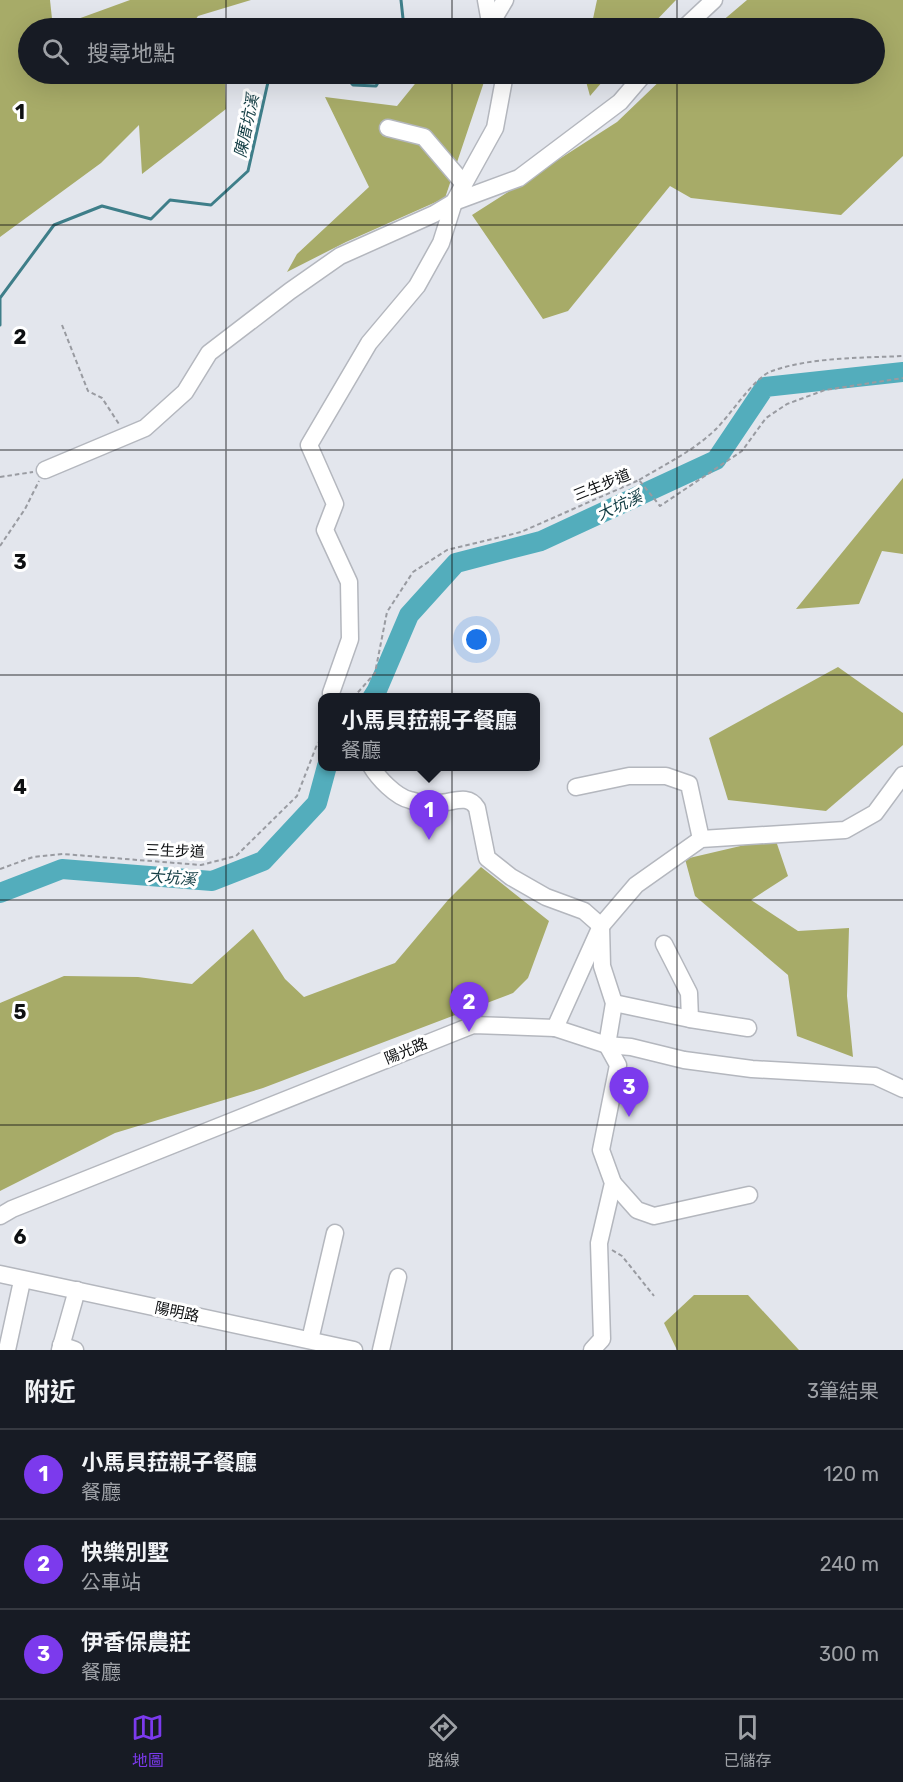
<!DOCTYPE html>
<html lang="zh-TW">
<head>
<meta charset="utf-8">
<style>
  :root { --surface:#171b24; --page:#20242c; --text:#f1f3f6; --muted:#9ea1a6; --line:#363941; --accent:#7c3aed }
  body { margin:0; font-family:Rubik,"Noto Sans TC",sans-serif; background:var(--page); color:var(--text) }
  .you { position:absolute; left:477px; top:640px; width:21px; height:21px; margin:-15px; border:4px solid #fff; border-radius:50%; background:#1a73e8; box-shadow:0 0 0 9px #1a73e833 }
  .badge { display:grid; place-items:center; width:39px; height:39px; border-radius:50%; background:var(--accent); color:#fff; font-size:20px; font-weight:700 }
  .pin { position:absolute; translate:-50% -50px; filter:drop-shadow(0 2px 3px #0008) }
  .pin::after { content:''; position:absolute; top:32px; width:21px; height:18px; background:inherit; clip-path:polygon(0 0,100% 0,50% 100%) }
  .popup { position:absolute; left:318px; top:693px; width:222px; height:78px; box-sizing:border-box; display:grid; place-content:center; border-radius:12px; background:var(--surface); filter:drop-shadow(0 2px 4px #0005); font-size:20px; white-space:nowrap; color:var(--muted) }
  .popup b { font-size:22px; color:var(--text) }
  .popup::after { content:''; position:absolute; left:50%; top:100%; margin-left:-12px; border:12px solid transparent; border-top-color:var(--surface) }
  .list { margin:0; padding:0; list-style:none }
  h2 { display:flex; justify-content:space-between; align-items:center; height:78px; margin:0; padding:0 24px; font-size:26px }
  h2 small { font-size:20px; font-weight:400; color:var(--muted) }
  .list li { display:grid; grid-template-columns:39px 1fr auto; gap:18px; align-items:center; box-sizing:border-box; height:90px; padding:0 24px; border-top:2px solid var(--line) }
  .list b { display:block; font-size:22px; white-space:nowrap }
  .list p { margin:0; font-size:20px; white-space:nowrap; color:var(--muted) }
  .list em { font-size:20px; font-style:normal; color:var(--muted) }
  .icon { flex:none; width:33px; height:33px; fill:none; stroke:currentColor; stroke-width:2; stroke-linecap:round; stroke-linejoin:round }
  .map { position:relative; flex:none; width:903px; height:1350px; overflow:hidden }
  .search { position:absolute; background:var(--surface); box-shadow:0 6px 24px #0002; left:18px; right:18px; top:18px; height:66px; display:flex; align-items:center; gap:15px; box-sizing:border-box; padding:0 21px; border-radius:33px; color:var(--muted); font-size:22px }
  .sheet { height:348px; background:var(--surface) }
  nav { display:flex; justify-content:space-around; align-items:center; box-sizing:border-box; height:84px; border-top:2px solid var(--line); background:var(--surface); font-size:16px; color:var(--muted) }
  nav a { display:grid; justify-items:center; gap:3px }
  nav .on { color:var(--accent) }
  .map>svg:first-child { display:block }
</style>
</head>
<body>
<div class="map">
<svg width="903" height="1350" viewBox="0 0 903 1350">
  <rect width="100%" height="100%" fill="#e3e6ed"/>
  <!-- forest -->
  <g fill="#a7ab68">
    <polygon points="0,0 50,0 53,28 130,0 251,0 198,16 189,28 28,28 28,74 176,74 183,79 225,84 226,109 142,174 139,125 101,163 0,237"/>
    <polygon points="597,0 676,0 649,28 591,28"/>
    <polygon points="747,0 903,0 903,156 841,215 691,198 670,186 568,311 543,319 472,215 617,122 667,74 874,74 874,28 714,28"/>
    <polygon points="423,74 482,74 484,82 445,198 346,242 287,272 297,254 369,187 325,97 397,106"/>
    <polygon points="584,74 609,74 590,96"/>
    <polygon points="903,478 903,554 882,551 859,604 796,609"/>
    <polygon points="838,667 903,713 903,745 826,811 728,800 709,738"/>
    <polygon points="775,838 788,876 751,900 798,931 849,928 847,996 853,1057 797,1036 788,975 695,896 685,859"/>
    <polygon points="481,867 549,921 528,978 513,993 263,1088 115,1133 0,1191 0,1003 64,976 138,977 192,984 253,929 285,979 304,997 395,963 448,900"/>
    <polygon points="694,1295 748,1295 799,1350 677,1350 664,1323"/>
  </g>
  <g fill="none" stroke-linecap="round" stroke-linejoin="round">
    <!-- stream -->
    <g stroke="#3e7e89" stroke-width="3">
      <polyline points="401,0 404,28"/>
      <polyline points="343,74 353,85 376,86 383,74"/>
      <polyline points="0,325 0,298 54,225 102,206 151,219 170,200 211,205 248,171 268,82 274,74"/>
    </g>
    <!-- river -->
    <g stroke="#53adbc" stroke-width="20">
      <polyline points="372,698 377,690 409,615 456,563 541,541 716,460 765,387 903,372"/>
      <polyline points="0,893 62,869 212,881 263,861 317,803 327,766"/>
    </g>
    <!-- minor casing -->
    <g stroke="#b4b7be" stroke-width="19">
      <g id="minor">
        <polyline points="486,0 491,28"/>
        <polyline points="490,25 505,0"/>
        <polyline points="684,28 714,0"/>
        <polyline points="388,128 424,137 464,184"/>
        <polyline points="45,470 145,428 185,392 209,353 290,291 340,256 434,214 454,202 519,178 620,102 644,74"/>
        <polyline points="332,698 331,693 350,639 349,582 325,530 335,504 309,445 369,343 417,286 441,243 454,202 495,128 505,74"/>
        <path d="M371,766C378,778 396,797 410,800C418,803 430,804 438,803C452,803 468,793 477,808L487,858L511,877L546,897L584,911L601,926L602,966L614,1003L607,1045L618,1065L601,1150L613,1183L599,1243L602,1339L592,1350"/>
        <polyline points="576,787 629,776 666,776 689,784 701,839"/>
        <polyline points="664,944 689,993 690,1019"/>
        <polyline points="614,1003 690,1019 748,1028"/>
        <polyline points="555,1028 601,926 636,885 701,839 845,830 875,813 903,775"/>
        <polyline points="613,1183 637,1210 654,1216 749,1195"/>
        <polyline points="0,1216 12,1209 473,1025 555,1028 607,1045 631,1047 684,1060 752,1069 875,1076 903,1089"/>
        <polyline points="0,1274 354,1350"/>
        <polyline points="310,1340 335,1233"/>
        <polyline points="61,1345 75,1350"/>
        <polyline points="7,1350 22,1281"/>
        <polyline points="60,1350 77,1290"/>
        <polyline points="381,1350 398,1277"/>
      </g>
    </g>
    <!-- path -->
    <g stroke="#999ba1" stroke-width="2" stroke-dasharray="4.5 3" stroke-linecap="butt">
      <polyline points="62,325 88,391 102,398 119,424"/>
      <polyline points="0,477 33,472"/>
      <path d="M639,480C666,464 693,451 715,430C730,416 754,377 772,371C811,357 862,358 903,356"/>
      <polyline points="0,546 25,509 39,481"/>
      <polyline points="353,698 375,673 387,612 413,572 447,550 521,532 639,480 660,506 742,451 766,418 787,404 825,390 903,378"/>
      <polyline points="0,869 33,857 63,854 201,865 236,856 297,796 316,747 322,737"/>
      <polyline points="612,1250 622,1256 654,1296"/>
    </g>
    <!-- minor -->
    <use href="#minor" stroke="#fff" stroke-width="16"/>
  </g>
  <!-- grid -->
  <path fill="none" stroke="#0e1012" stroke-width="1.5" stroke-opacity="0.55" d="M226,0V28M452,0V28M677,0V28M226,74V1350M452,74V1350M677,74V1350M0,225H903M0,450H903M0,675H903M0,900H903M0,1125H903"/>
  <g text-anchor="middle" stroke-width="6" stroke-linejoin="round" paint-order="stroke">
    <!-- street labels -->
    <g font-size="15" fill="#0e1012" stroke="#fff">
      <text transform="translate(602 485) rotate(-22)" y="5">三生步道</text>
      <text transform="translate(175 851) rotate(2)" y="5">三生步道</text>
      <text transform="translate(406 1051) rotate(-22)" y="5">陽光路</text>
      <text transform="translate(177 1312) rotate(12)" y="5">陽明路</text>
    </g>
    <!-- water labels -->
    <g font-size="16" font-style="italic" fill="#103b42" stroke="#fff">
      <text transform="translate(246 126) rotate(-78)" y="6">陳厝坑溪</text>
      <text transform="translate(619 505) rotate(-25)" y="6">大坑溪</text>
      <text transform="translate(172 877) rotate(5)" y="6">大坑溪</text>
    </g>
  </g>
  <g font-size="20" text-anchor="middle" font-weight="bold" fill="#0e1012" stroke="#fff" stroke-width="6" stroke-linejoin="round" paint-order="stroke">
    <text x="20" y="119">1</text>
    <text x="20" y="344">2</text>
    <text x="20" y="569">3</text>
    <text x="20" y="794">4</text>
    <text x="20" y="1019">5</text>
    <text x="20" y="1244">6</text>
  </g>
</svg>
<div class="you"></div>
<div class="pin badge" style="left:429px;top:840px">1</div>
<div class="popup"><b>小馬貝菈親子餐廳</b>餐廳</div>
<div class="pin badge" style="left:469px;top:1032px">2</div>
<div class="pin badge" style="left:629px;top:1117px">3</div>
<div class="search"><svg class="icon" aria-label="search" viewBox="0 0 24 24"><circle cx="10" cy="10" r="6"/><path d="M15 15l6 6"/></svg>搜尋地點</div>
</div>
<section class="sheet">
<h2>附近<small>3筆結果</small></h2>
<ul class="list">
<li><span class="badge">1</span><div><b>小馬貝菈親子餐廳</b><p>餐廳</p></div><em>120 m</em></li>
<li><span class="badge">2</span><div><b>快樂別墅</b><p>公車站</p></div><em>240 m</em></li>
<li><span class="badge">3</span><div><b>伊香保農莊</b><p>餐廳</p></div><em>300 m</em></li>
</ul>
</section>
<nav>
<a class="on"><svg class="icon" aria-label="map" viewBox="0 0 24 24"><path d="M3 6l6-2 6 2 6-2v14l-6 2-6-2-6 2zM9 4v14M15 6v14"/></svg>地圖</a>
<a><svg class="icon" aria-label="directions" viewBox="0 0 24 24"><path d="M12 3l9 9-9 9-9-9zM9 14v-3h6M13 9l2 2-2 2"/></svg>路線</a>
<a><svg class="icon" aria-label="saved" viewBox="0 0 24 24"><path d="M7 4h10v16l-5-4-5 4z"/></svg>已儲存</a>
</nav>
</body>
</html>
